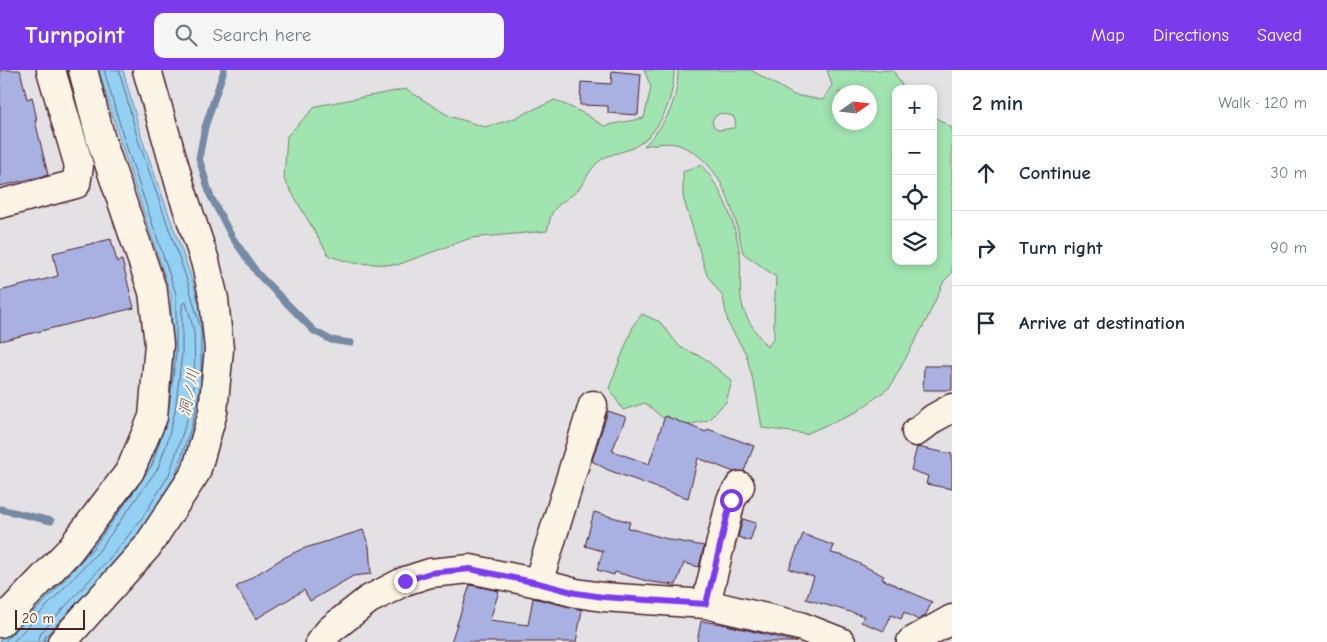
<!DOCTYPE html>
<html lang="en">
<head>
<meta charset="utf-8">
<style>
  :root { --surface:#fff; --page:#f6f6f7; --text:#1f2937; --muted:#747a83; --line:#e0e1e3; --accent:#7c3aed }
  body { margin:0; font-family:"Comic Neue","Klee One",sans-serif; background:var(--page); color:var(--text) }
  .controls { position:absolute; right:15px; top:15px; display:grid; overflow:hidden; border-radius:10px; box-shadow:0 2px 8px #0003 }
  .controls button { width:45px; height:45px; display:grid; place-items:center; padding:0; border:0; border-bottom:1px solid var(--line); background:var(--surface); color:var(--text); font:25px sans-serif }
  .compass { position:absolute; left:832px; top:15px; width:45px; height:45px; border-radius:50%; background:var(--surface); box-shadow:0 2px 8px #0003; rotate:76deg }
  .scale { position:absolute; left:15px; bottom:12px; width:70px; box-sizing:border-box; padding-left:5px; border:2px solid #4a1f2b; border-top:0; font-size:14px; line-height:18px; white-space:nowrap; color:#4a1f2b; -webkit-text-stroke:4px #fcf5e5; paint-order:stroke }
  .stop { position:absolute; width:15px; height:15px; margin:-11px; border:4px solid #7c3aed; border-radius:50%; background:#fff }
  .stop.end { background:#7c3aed; border-color:#fff; box-shadow:0 1px 5px #0008 }
  .list { margin:0; padding:0; list-style:none }
  h2 { display:flex; justify-content:space-between; align-items:center; height:65px; margin:0; padding:0 20px; font-size:21px }
  h2 small { font-size:16px; font-weight:400; color:var(--muted) }
  .list li { display:grid; grid-template-columns:32px 1fr auto; gap:15px; align-items:center; box-sizing:border-box; height:75px; padding:0 20px; border-top:1px solid var(--line) }
  .list b { display:block; font-size:19px; white-space:nowrap }
  .list em { font-size:16px; font-style:normal; color:var(--muted) }
  .icon { flex:none; width:28px; height:28px; fill:none; stroke:currentColor; stroke-width:2; stroke-linecap:round; stroke-linejoin:round }
  .map { position:relative; flex:none; width:952px; height:572px; overflow:hidden }
  header { display:flex; align-items:center; gap:30px; box-sizing:border-box; height:70px; padding:0 25px; background:var(--accent); color:#fff }
  header strong { font-size:24px }
  nav { display:flex; gap:28px; margin-inline-start:auto; font-size:18px }
  .search { width:350px; height:45px; background:var(--page); display:flex; align-items:center; gap:12px; box-sizing:border-box; padding:0 18px; border-radius:10px; color:var(--muted); font-size:19px }
  main { display:flex }
  aside { flex:1; background:var(--surface) }
  .map>svg:first-child { display:block }
</style>
</head>
<body>
<header>
<strong>Turnpoint</strong>
<div class="search"><svg class="icon" aria-label="search" viewBox="0 0 24 24"><circle cx="10" cy="10" r="6"/><path d="M15 15l6 6"/></svg>Search here</div>
<nav><a>Map</a><a>Directions</a><a>Saved</a></nav>
</header>
<main>
<div class="map">
<svg width="952" height="572" viewBox="0 0 952 572">
  <rect width="100%" height="100%" fill="#e3e1e4"/>
  <filter id="ink" filterUnits="userSpaceOnUse"><feTurbulence type="fractalNoise" baseFrequency=".02" numOctaves="2"/><feDisplacementMap in="SourceGraphic" scale="10" xChannelSelector="R" yChannelSelector="G"/><feConvolveMatrix kernelMatrix="1 2 1 2 8 2 1 2 1" color-interpolation-filters="sRGB"/></filter>
  <g filter="url(#ink)">
    <!-- green -->
    <g fill="#a0e4b0" stroke="#75826e" fill-rule="evenodd">
      <path d="M644,0H674C674,30 659,67 630,79C620,83 609,84 601,90C590,97 586,111 578,120C571,127 560,132 554,140C550,145 549,155 547,161L471,168L397,195L353,193L329,186L284,109L287,66L316,36L406,19L449,46L485,57L510,50L555,30L585,44L604,56L644,48L651,17Z"/>
      <path d="M678,0H751L794,25L823,30L832,15L827,0H893L904,19H896V191H933V46L952,58V203L944,211L927,249L890,317L858,341L806,364L762,358L756,322L746,284L728,253L723,227L707,205L683,127V102L701,95C723,119 735,152 740,185C742,203 738,220 743,238C746,249 760,268 767,277L774,269V244L776,207L743,183C735,144 723,93 682,76C671,71 655,74 644,76C666,54 678,32 678,0ZM869,22V52H839V22ZM721,43L733,46L736,53L734,58L719,60L714,57L712,52L714,47Z"/>
      <polygon points="642,244 660,252 680,277 704,288 732,311 726,332 708,350 675,358 645,333 623,340 609,318 634,254"/>
    </g>
    <!-- water -->
    <polygon fill="#93d1f4" stroke="#768aa4" points="99,0 123,0 142,69 193,212 206,259 206,312 198,352 179,410 125,488 47,572 0,572 0,569 41,528 89,475 171,282 171,225 121,74"/>
    <g fill="none" stroke-linecap="round" stroke-linejoin="round">
      <!-- shore -->
      <g stroke="#67667b" stroke-width="1">
        <polyline points="104,0 125,72 176,224 176,283 169,338"/>
        <polyline points="119,0 138,70 188,213 201,260 201,310"/>
        <polyline points="175,407 193,351 201,314"/>
        <polyline points="143,408 152,395 163,361"/>
        <polyline points="4,572 45,531 93,478 138,416"/>
        <polyline points="13,572 98,482 158,398 167,373 175,341 182,283 182,234 186,232 194,261 195,311 187,350 169,405 142,448 116,481 41,563 38,572"/>
        <polyline points="44,572 45,567 79,531"/>
      </g>
      <!-- stream -->
      <g stroke="#768aa4" stroke-width="7">
        <polyline points="224,0 205,57 199,88 210,125 232,167 258,204 314,261 331,270 351,273"/>
        <polyline points="0,439 51,451"/>
      </g>
    </g>
    <!-- building -->
    <g fill="#a8b1e2" stroke="#4a1f2b">
      <polygon points="0,0 20,0 27,29 32,27 37,50 35,50 48,105 0,116"/>
      <polygon points="612,1 641,4 638,45 608,43 608,36 580,35 581,12 611,14"/>
      <polygon points="111,169 117,192 122,190 134,238 0,271 0,221 58,206 53,183"/>
      <polygon points="924,296 952,296 952,320 923,320"/>
      <polygon points="608,341 626,347 612,381 649,394 665,346 706,362 708,359 754,376 744,401 734,402 698,388 688,428 666,421 608,400 592,391"/>
      <polygon points="917,377 952,384 952,419 926,414 928,406 911,400"/>
      <polygon points="594,442 630,452 628,458 671,470 704,476 699,497 684,493 676,515 651,512 615,502 614,505 597,500 603,481 585,476"/>
      <polygon points="743,449 756,453 750,471 738,467"/>
      <polygon points="363,460 369,476 371,504 353,506 310,531 304,520 256,549 236,517 283,488 302,479"/>
      <polygon points="803,464 834,476 831,483 844,486 884,506 882,509 932,532 925,546 918,550 904,542 901,549 891,545 884,561 861,552 864,546 806,529 814,507 789,499"/>
      <polygon points="470,515 499,521 490,550 528,555 533,528 582,540 576,572 451,572"/>
      <polygon points="701,551 722,554 797,572 697,572"/>
    </g>
    <g fill="none" stroke-linecap="round" stroke-linejoin="round">
      <!-- minor casing -->
      <g stroke="#4a1f2b" stroke-width="31">
        <g id="minor">
          <polyline points="0,134 76,114 79,96 51,0"/>
          <polyline points="916,362 934,348 952,338"/>
          <polyline points="538,513 593,335"/>
          <polyline points="706,534 731,430 740,416"/>
          <polyline points="0,553 69,481 130,401 153,347 159,274 153,222 101,70 83,0"/>
          <polyline points="62,572 147,477 196,402 213,342 219,279 214,229 205,191 182,122 147,0"/>
          <polyline points="320,572 330,560 368,530 405,511 430,503 470,499 538,513 576,523 603,527 706,534 800,556 841,572"/>
          <polyline points="911,572 952,549"/>
        </g>
      </g>
      <!-- minor -->
      <use href="#minor" stroke="#fcf5e5" stroke-width="28"/>
    </g>
  </g>
  <g fill="none" stroke-linecap="round" stroke-linejoin="round" filter="url(#ink)">
    <!-- route -->
    <polyline stroke="#7c3aed" stroke-width="6" points="405,511 430,503 470,499 538,513 576,523 603,527 706,534 731,430"/>
  </g>
  <g text-anchor="middle" stroke-width="4.5" stroke-linejoin="round" paint-order="stroke">
    <!-- water labels -->
    <g font-size="16" font-style="italic" fill="#605467" stroke="#fcf5e5">
      <text transform="translate(188 322) rotate(-78)" y="6">洞ノ川</text>
    </g>
  </g>
</svg>
<div class="controls">
<button>+</button>
<button>−</button>
<button><svg class="icon" aria-label="locate" viewBox="0 0 24 24"><circle cx="12" cy="12" r="6"/><path d="M12 2v4M12 18v4M2 12h4M18 12h4"/></svg></button>
<button><svg class="icon" aria-label="layers" viewBox="0 0 24 24"><path d="M12 4l9 5-9 5-9-5zM3 14l9 5 9-5"/></svg></button>
</div>
<svg class="compass" viewBox="-18 -18 36 36"><path d="M0-13l5 13h-10z" fill="#e53935"/><path d="M0 13l5-13h-10z" fill="#747a83"/></svg>
<div class="scale">20 m</div>
<div class="stop" style="left:731px;top:430px"></div>
<div class="stop end" style="left:405px;top:511px"></div>
</div>
<aside>
<h2>2 min<small>Walk · 120 m</small></h2>
<ul class="list">
<li><svg class="icon" aria-label="ahead" viewBox="0 0 24 24"><path d="M12 20V5M6 11l6-6 6 6"/></svg><div><b>Continue</b></div><em>30 m</em></li>
<li><svg class="icon" aria-label="right" viewBox="0 0 24 24"><path d="M7 20v-9h11M14 6l5 5-5 5"/></svg><div><b>Turn right</b></div><em>90 m</em></li>
<li><svg class="icon" aria-label="arrive" viewBox="0 0 24 24"><path d="M6 21V4h12l-3 4 3 4H6"/></svg><div><b>Arrive at destination</b></div></li>
</ul>
</aside>
</main>
</body>
</html>
